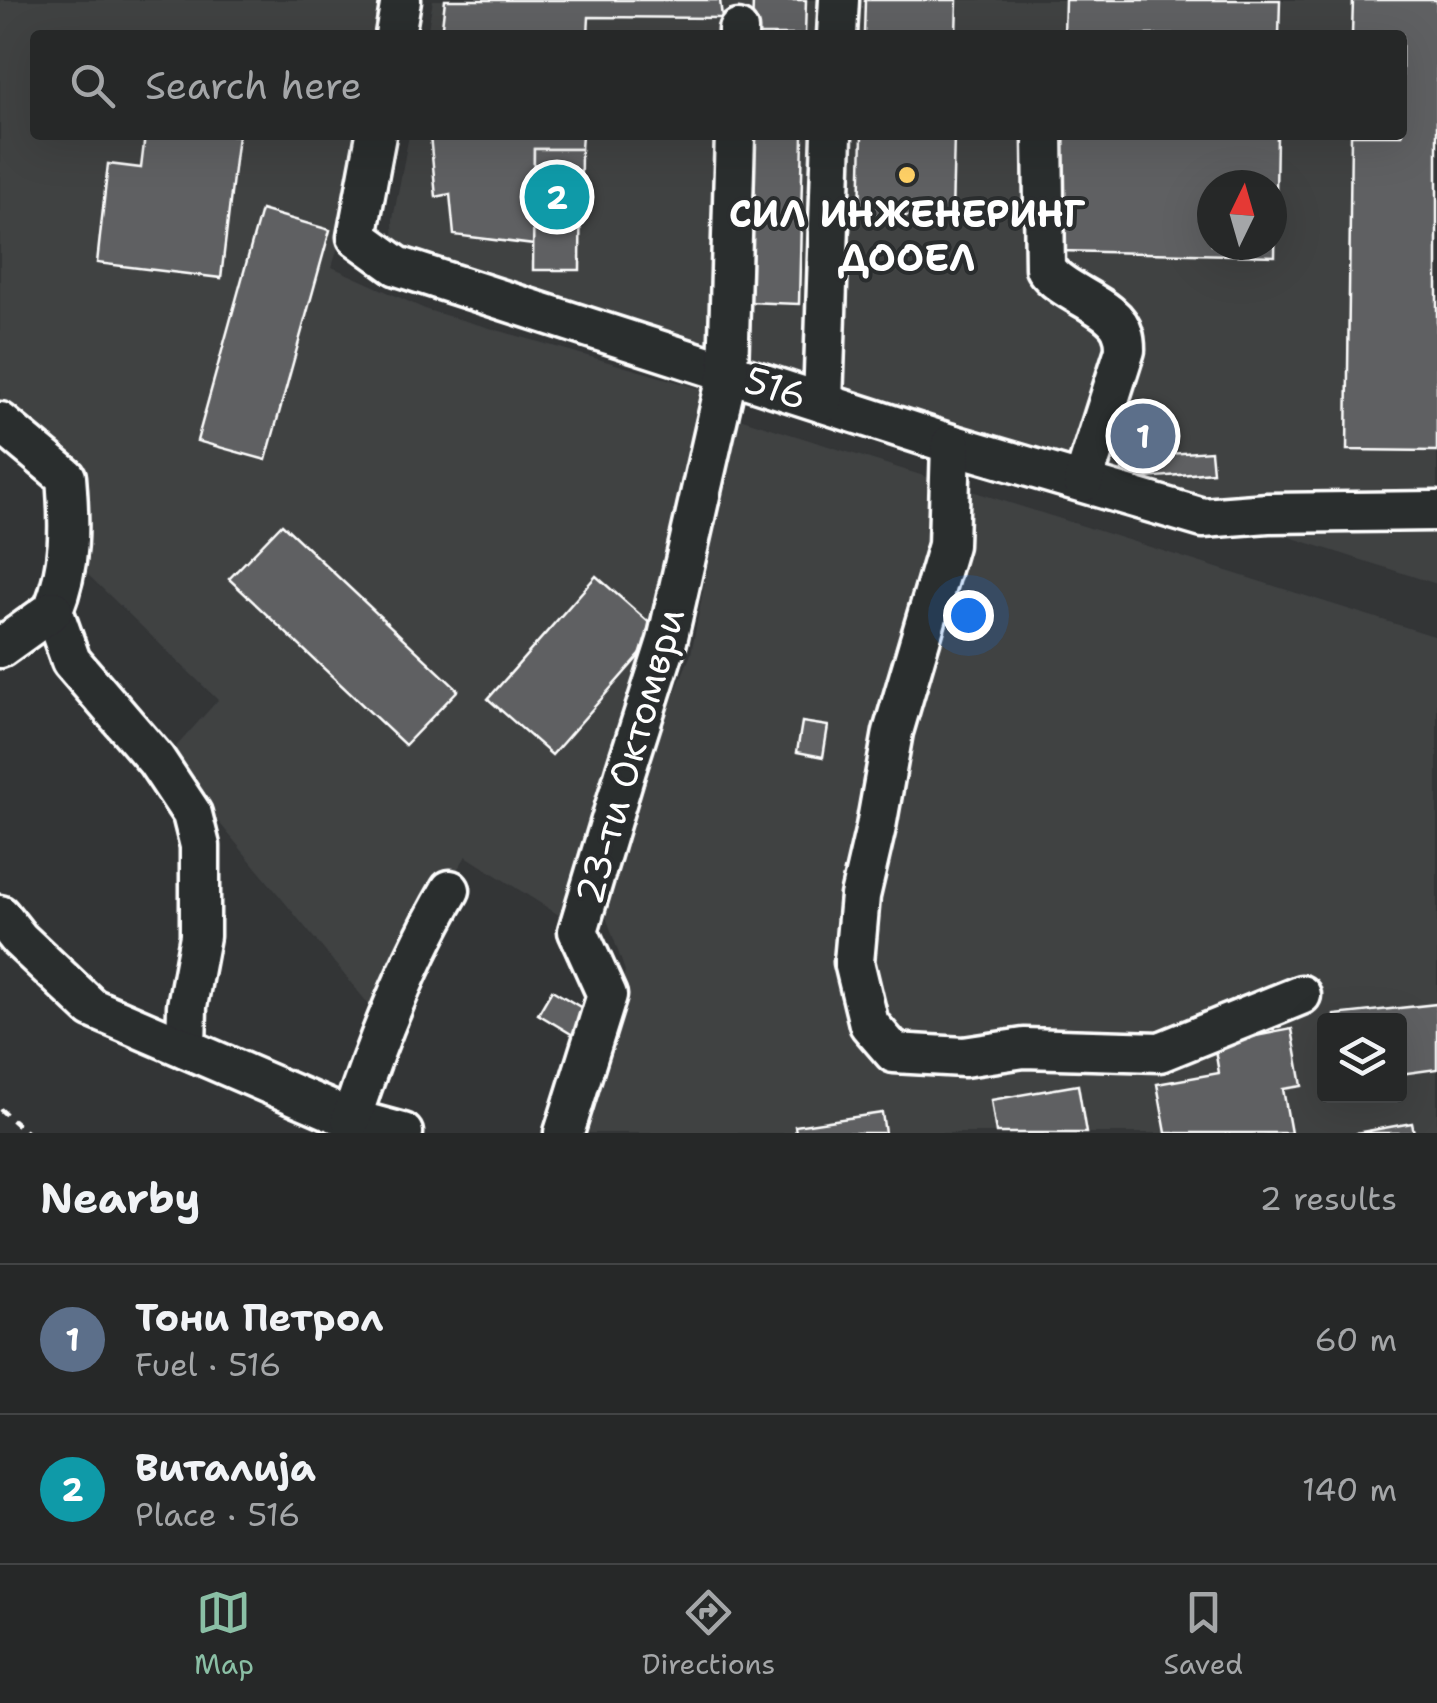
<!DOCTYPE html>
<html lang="en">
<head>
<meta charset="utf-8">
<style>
  :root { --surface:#262828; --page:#323434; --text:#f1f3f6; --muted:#a4a6a8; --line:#424445; --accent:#8abfa5 }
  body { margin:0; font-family:"Shantell Sans",sans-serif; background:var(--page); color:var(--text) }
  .controls { position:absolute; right:30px; bottom:30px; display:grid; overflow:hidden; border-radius:10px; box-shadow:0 10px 40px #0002 }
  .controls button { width:90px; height:90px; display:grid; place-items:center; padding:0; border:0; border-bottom:2px solid var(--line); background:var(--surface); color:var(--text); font:50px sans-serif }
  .compass { position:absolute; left:1197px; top:170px; width:90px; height:90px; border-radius:50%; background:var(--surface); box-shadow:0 10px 40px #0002; rotate:5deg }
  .you { position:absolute; left:968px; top:615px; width:35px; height:35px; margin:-25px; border:8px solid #fff; border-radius:50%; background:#1a73e8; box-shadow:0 0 0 15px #1a73e833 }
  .badge { display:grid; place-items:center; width:65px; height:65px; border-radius:50%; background:var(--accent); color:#fff; font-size:32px; font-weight:700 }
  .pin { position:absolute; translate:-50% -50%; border:5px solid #fff; box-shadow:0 2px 10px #0006 }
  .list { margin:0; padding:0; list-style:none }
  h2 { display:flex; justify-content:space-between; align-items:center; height:130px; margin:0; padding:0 40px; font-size:42px }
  h2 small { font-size:32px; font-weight:400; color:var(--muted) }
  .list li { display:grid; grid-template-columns:65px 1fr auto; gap:30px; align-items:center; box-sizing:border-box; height:150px; padding:0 40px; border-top:2px solid var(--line) }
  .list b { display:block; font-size:38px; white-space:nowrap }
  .list p { margin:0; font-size:32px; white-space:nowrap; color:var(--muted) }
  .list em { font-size:32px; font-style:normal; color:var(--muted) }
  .icon { flex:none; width:55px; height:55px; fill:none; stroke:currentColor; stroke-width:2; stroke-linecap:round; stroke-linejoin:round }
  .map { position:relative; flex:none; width:1437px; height:1133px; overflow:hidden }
  .search { position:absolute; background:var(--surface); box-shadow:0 10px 40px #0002; left:30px; right:30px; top:30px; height:110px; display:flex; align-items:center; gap:25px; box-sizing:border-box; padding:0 35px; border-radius:10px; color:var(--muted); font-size:38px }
  .sheet { height:430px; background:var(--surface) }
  nav { display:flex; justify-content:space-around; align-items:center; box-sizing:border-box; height:140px; border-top:2px solid var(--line); background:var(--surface); font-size:28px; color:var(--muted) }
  nav a { display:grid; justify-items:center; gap:5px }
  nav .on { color:var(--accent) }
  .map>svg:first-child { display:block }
</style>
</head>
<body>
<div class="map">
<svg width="1437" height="1133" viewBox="0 0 1437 1133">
  <rect width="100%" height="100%" fill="#333536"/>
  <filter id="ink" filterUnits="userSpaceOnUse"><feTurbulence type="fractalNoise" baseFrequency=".01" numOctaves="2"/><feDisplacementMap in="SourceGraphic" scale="20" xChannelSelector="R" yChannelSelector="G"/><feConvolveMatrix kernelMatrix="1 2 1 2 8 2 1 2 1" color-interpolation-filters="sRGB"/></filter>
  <g filter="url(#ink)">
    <!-- built -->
    <g fill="#404243" fill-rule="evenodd">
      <polygon points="0,0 387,0 381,35 35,35 35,135 362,135 347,217 332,267 427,310 716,393 570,922 466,856 422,925 375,1012 166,758 218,700 79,566 85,475 0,409"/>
      <path d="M433,0H1437V584L394,252L393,219L409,135H1402V35H427ZM1212,185H1272V245H1212Z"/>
      <path d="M736,417L1437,637V1133H585L625,971L595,885L691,654ZM1324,1021H1400V1096H1324Z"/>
    </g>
    <!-- building -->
    <g fill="#5f6162" stroke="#fff" stroke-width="2.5" fill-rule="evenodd">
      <polygon points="445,0 720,0 722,18 589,17 588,35 441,35"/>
      <polygon points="753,0 806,0 805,35 752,35"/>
      <polygon points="865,0 957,0 956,35 864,35"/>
      <polygon points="1065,0 1280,0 1279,35 1064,35"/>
      <polygon points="1353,0 1437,0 1437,451 1347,450 1351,135 1402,135 1402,35 1352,35"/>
      <polygon points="145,135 238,135 221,278 97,263 108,164 141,168"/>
      <polygon points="430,135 582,135 581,149 534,149 534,245 454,235 450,194 436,197"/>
      <polygon points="750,135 803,135 799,304 746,302"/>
      <polygon points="862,135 954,135 952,217 860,215"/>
      <path d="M1062,135H1277L1275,256L1060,251ZM1212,185H1272V245H1212Z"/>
      <polygon points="534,149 581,149 580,270 533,270"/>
      <polygon points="261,210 330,230 266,460 197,441"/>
      <polygon points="1165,418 1169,454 1211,451 1213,472 1123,480 1118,422"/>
      <polygon points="282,524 458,690 405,745 229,579"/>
      <polygon points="596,576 660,632 552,755 488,699"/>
      <polygon points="802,722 828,726 823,757 797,752"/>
      <polygon points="552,990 597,1017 583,1041 538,1014"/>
      <polygon points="1437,1004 1437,1069 1400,1074 1400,1021 1334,1021 1334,1015"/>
      <polygon points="1292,1029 1302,1086 1283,1089 1291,1133 1166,1133 1157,1084 1219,1073 1214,1044"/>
      <polygon points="1078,1085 1086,1133 996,1133 991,1100"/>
      <polygon points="882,1113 885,1133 796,1133 795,1126"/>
      <polygon points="1412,1123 1414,1133 1356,1133"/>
    </g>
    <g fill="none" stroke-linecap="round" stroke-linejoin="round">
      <!-- minor casing -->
      <g stroke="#fff" stroke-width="45">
        <g id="minor">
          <polyline points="395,35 401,0"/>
          <polyline points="738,35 738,30"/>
          <polyline points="837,35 839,0"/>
          <polyline points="376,135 357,237 397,266 951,444 1203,518 1268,513 1437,511"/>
          <path d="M1043,135L1045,268C1063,295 1116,305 1123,334C1125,339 1125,345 1125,350L1083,482"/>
          <polyline points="823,403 832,135"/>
          <path d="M0,422L66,477C70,525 71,565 53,610"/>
          <polyline points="951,444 948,545 893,732 876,827 860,896 854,962 869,1024 894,1053 964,1057 1024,1048 1160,1052 1301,995"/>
          <polyline points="53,610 71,661 156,760 192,814 200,846 200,936 187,1006 186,1048"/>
          <polyline points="0,648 53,610"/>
          <polyline points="0,915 19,939 92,1008 351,1119 403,1133"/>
          <path d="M351,1119C377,1040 408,962 450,890"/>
          <polyline points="564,1133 607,995 578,931 626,770 667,641 728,372 735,135"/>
        </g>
      </g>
      <!-- path -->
      <polyline stroke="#fff" stroke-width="5" stroke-dasharray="8 8" stroke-linecap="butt" points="0,1109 27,1133"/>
      <!-- minor -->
      <use href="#minor" stroke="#2a2d2e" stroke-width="38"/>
    </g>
  </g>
  <!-- markers -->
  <circle fill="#ffd166" stroke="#2a2d2e" stroke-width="4" cx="907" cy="175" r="10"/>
  <g text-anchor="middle" stroke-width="8" stroke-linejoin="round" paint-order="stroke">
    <!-- poi labels -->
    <g font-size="38" font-weight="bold" fill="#fff" stroke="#2a2d2e">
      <text x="907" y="227">СИЛ ИНЖЕНЕРИНГ<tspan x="907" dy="44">ДООЕЛ</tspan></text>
    </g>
    <!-- street labels -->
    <g font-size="38" fill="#fff" stroke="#2a2d2e">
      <text transform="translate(776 388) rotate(18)" y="13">516</text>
      <text transform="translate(630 756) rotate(-74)" y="13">23-ти Октомври</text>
    </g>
  </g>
</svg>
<div class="controls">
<button><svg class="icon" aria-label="layers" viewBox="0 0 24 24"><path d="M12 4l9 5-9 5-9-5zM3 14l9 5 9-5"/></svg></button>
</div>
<svg class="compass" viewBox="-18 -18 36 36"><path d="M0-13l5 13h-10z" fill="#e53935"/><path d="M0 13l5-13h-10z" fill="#a4a6a8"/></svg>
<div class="you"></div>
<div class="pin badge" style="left:1143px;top:436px;background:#5c6f8a">1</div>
<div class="pin badge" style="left:557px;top:197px;background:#0f9aa8">2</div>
<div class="search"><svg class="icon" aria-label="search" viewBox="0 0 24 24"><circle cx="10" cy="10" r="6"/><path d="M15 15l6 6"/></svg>Search here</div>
</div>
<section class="sheet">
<h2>Nearby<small>2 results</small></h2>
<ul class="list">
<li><span class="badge" style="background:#5c6f8a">1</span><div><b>Тони Петрол</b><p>Fuel · 516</p></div><em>60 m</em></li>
<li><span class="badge" style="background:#0f9aa8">2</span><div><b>Виталија</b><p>Place · 516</p></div><em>140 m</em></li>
</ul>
</section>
<nav>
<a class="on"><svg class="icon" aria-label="map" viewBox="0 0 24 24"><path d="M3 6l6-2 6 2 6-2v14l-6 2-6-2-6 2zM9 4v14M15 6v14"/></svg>Map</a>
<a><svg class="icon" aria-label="directions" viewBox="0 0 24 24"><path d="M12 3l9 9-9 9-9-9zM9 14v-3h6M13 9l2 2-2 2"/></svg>Directions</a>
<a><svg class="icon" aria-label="saved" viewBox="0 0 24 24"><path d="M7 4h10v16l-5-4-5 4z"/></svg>Saved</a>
</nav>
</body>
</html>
